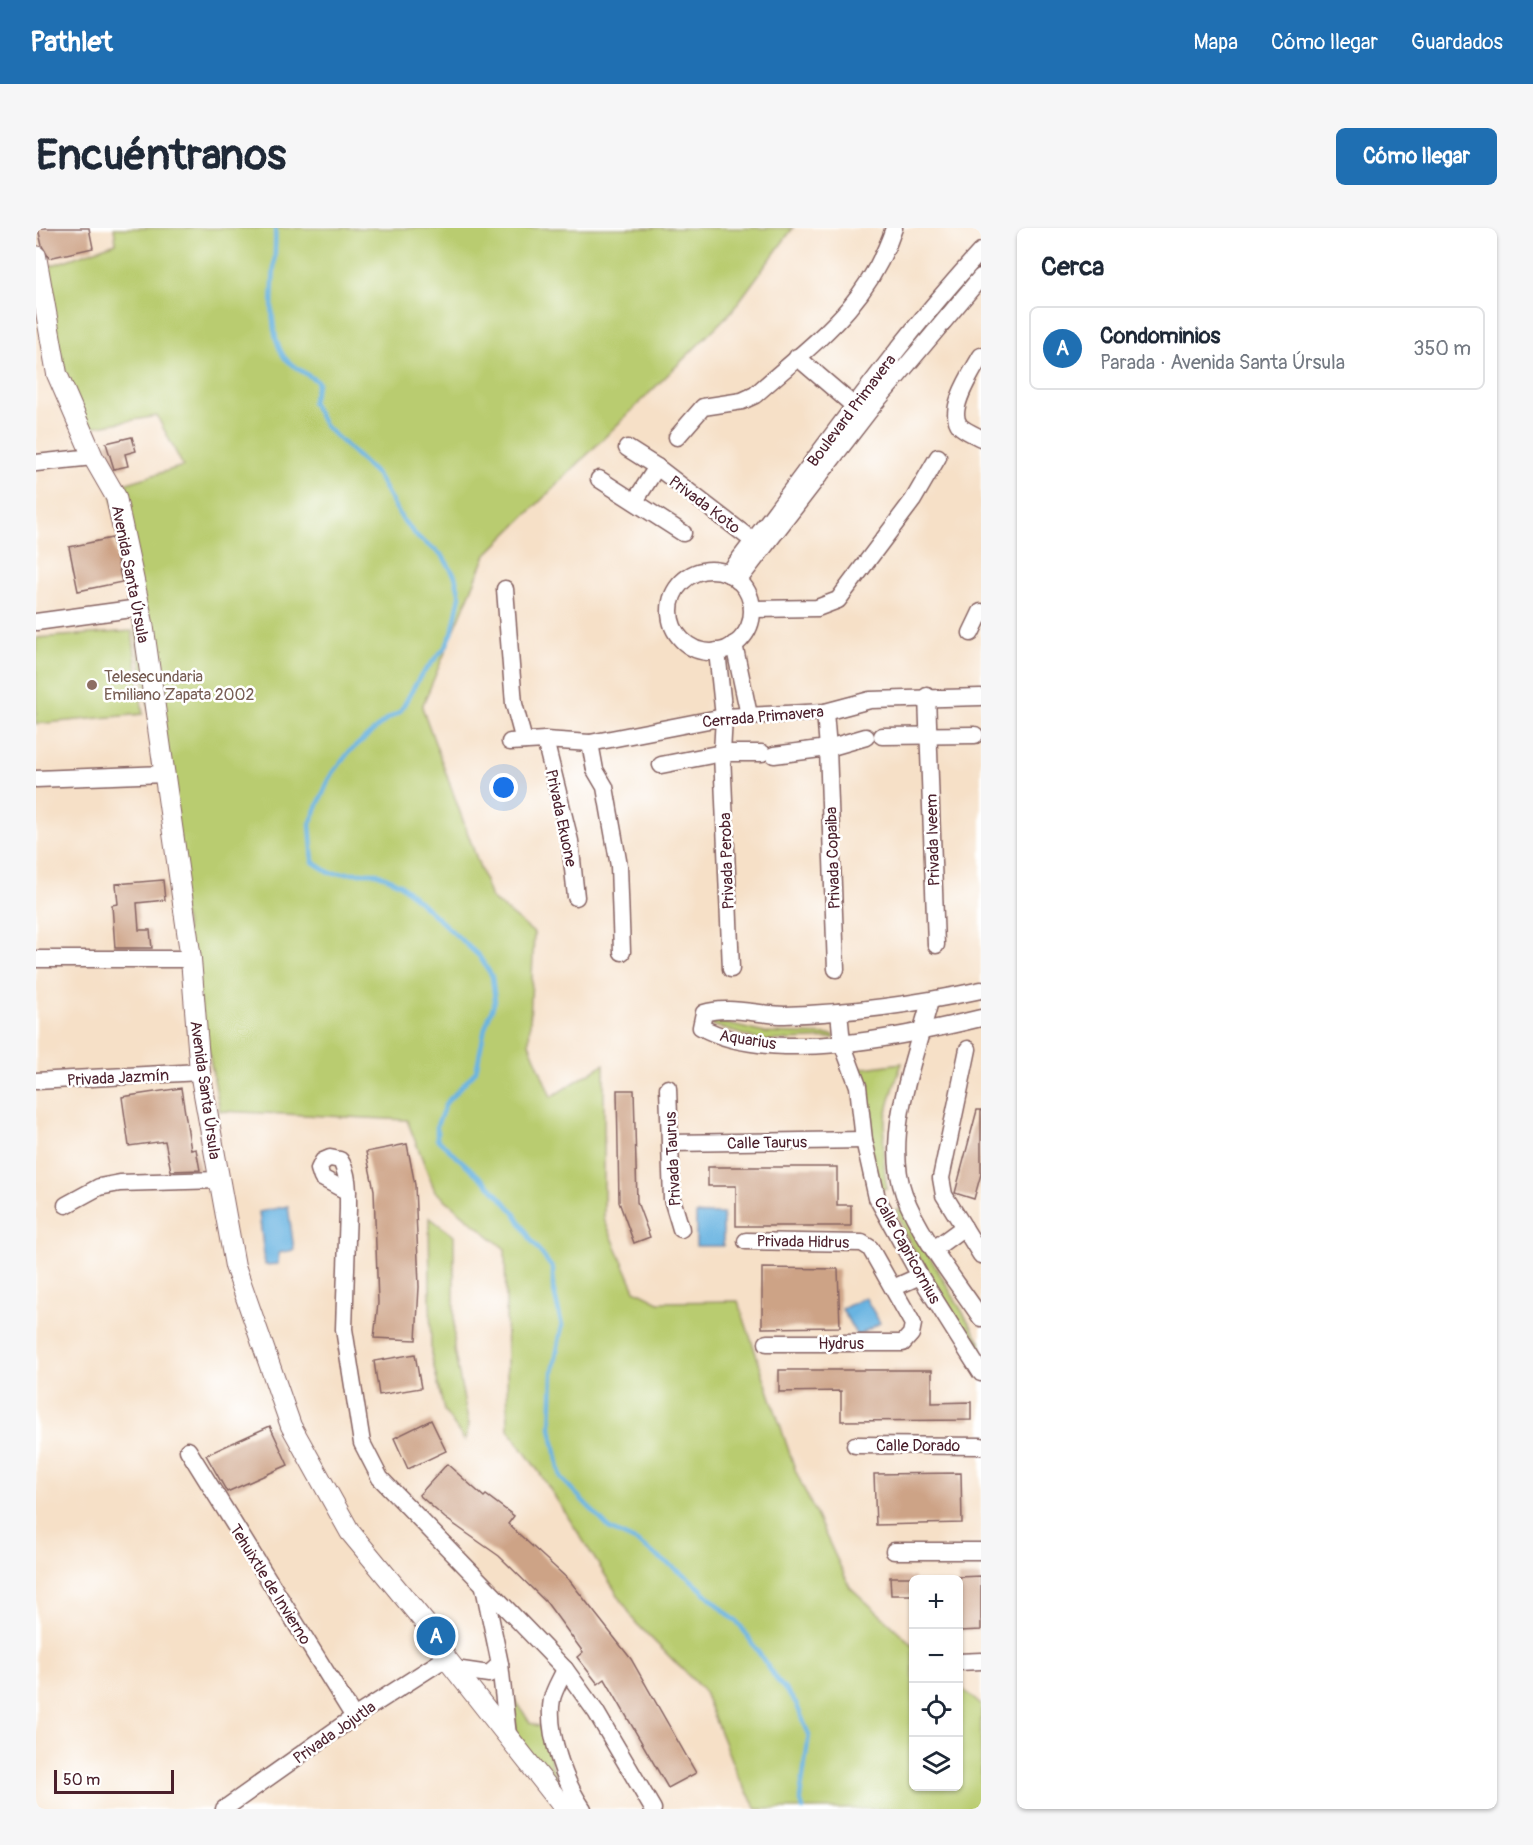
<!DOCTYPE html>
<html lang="es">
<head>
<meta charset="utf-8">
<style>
  :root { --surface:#fff; --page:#f6f6f7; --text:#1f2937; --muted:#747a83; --line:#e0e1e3; --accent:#1f6fb2 }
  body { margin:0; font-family:Pangolin,sans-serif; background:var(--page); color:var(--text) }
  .controls { position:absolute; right:18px; bottom:18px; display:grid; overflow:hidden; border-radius:9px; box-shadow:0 2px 4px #0004 }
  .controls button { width:54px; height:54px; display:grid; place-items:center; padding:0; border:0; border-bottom:2px solid var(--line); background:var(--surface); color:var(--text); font:30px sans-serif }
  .scale { position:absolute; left:18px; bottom:15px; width:120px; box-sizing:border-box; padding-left:6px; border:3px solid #4a1f2b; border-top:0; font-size:16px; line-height:21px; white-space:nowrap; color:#4a1f2b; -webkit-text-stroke:4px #fff; paint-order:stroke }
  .you { position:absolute; left:468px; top:560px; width:21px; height:21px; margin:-15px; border:4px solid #fff; border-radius:50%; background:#1a73e8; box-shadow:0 0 0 9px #1a73e833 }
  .badge { display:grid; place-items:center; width:39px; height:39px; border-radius:50%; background:var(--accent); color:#fff; font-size:20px; font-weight:700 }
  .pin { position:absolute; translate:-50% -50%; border:3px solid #fff; box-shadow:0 2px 6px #0006 }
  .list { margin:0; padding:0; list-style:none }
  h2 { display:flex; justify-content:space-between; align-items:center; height:78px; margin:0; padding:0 24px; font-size:26px }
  h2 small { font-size:20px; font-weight:400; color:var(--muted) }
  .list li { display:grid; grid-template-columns:39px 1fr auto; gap:18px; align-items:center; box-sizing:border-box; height:84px; margin:0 12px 12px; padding:0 12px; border:2px solid var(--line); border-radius:9px }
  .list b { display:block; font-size:22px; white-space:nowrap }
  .list p { margin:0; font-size:20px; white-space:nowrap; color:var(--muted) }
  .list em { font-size:20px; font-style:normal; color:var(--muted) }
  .icon { flex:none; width:33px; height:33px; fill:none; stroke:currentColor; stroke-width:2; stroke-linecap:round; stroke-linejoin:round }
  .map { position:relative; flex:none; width:945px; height:1581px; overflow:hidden; border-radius:9px }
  header { display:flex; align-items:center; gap:36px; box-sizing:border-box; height:84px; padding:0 30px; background:var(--accent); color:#fff }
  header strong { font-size:28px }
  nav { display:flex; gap:33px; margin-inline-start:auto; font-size:21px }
  .intro { display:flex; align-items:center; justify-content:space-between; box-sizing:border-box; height:144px; padding:0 36px }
  h1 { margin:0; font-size:42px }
  .button { padding:15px 27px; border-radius:9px; background:var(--accent); color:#fff; font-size:21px; font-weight:700 }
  main { display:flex; gap:36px; padding:0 36px }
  aside { flex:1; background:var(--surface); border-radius:9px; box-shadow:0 2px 4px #0004 }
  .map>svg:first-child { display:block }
</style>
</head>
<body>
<header>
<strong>Pathlet</strong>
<nav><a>Mapa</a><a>Cómo llegar</a><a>Guardados</a></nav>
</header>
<div class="intro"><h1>Encuéntranos</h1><a class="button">Cómo llegar</a></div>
<main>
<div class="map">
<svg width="945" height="1581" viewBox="0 0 945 1581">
  <rect width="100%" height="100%" fill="#fff"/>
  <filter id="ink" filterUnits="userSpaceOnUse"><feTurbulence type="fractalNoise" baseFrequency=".0167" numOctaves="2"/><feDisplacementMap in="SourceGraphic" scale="12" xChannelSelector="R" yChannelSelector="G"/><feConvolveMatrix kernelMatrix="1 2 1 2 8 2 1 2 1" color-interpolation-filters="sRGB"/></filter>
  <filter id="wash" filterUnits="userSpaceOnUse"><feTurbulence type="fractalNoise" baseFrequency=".008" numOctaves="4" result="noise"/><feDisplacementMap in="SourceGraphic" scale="24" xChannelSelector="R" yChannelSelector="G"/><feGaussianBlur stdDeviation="1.35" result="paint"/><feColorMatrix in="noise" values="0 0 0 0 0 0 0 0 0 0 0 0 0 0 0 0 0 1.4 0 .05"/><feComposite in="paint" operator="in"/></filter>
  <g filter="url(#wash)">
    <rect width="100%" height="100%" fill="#f6e0c7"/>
    <!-- green -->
    <g fill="#b9cc6f" stroke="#82764d" stroke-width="1.5">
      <polygon points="78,0 757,0 696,83 450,327 386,479 455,670 498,705 493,815 515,869 568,836 568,991 599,1062 623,1074 702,1073 760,1244 814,1359 877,1417 878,1558 922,1558 923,1458 945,1477 945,1581 721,1581 702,1549 667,1462 600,1395 503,1244 472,1201 469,1021 399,963 371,892 184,883 155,731 75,260 147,238 121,188 45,201 2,42 80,15"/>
      <polygon points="96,403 107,486 0,496 0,410"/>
      <polygon points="679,793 729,805 798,807 798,810 726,813 676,797"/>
      <path d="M866,835C848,885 843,907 851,960L841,962L822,841Z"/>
      <polygon points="870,979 877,1001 945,1115 945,1137 868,1004 860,982"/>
      <polygon points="393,989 418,1008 418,1122 433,1197 429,1213 408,1183 395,1126"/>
      <polygon points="479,1471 494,1495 502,1498 508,1496 516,1537 528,1568 480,1511"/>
    </g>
    <!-- water -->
    <g fill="#69b4e1" stroke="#5a6a86" stroke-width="1.5">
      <polygon points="252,978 258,1022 243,1025 242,1036 229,1037 223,984"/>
      <rect x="660" y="986" width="27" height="32"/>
      <polygon points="829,1069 844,1095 821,1108 806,1081"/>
    </g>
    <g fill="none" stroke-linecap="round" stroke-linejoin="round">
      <!-- stream -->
      <path stroke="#69b4e1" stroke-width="4.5" d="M239,0C242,38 226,94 248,129C255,138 273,147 282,154L276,174L288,197L341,247L366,291L382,310L406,327L419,348L424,368L416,405L410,418L383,450L364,484L350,492L313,524L294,549L274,596L277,634L294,645H341L364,656L443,728L456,748L459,773L449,800L440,843L410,875L401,897V911L456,960L479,985L495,1012L517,1041V1059L526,1098L517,1144L515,1200L525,1250L575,1302L601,1314L654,1351L704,1397L741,1452L760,1475L773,1507L764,1570L767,1581"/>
    </g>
    <g id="blocks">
      <!-- building -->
      <g fill="#cda386">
        <polygon points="2,0 53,0 57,20 13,30 6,18"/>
        <polygon points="96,209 100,223 89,226 92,238 78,241 70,215"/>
        <polygon points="76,310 86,354 42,363 33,319"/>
        <polygon points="127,652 129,672 101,675 103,702 114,702 116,720 79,720 76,677 82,676 80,656"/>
        <polygon points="145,860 155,922 160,921 164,942 135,943 129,913 93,918 86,869"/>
        <polygon points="581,862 598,862 601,974 614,1009 598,1015 583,974"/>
        <polygon points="941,882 945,882 945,946 938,971 919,965"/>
        <polygon points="371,916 379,957 383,1059 380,1112 338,1110 342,1075 338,962 330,924"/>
        <polygon points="672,939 801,939 801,977 815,977 815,998 700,998 700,958 672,958"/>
        <polygon points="726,1040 802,1041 804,1099 726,1100"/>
        <polygon points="379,1126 385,1160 343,1167 338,1133"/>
        <polygon points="743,1142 896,1142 896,1175 935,1174 935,1192 805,1193 805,1163 743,1164"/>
        <polygon points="395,1192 410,1223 372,1241 358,1210"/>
        <polygon points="234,1198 252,1237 191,1264 170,1227"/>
        <polygon points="411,1236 448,1269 450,1267 478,1288 472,1296 534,1353 595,1431 660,1545 632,1560 569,1451 562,1456 541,1429 547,1424 511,1375 463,1328 409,1290 383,1267"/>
        <polygon points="925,1245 926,1295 840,1297 838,1246"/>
        <polygon points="945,1348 945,1402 922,1403 922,1349"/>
        <polygon points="854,1349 878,1349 878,1367 855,1367"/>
      </g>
    </g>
  </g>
  <g filter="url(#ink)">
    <use href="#blocks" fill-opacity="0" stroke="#866362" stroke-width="1.5"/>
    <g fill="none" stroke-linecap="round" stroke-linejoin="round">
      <!-- minor casing -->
      <g stroke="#866362" stroke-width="19">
        <g id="minor">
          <path d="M945,128C937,143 910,182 924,198C929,203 939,207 945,210"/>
          <polyline points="761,129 824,183"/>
          <path d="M641,209L667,179L706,173L719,167C779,113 831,80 858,0"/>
          <polyline points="591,220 621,239 725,319"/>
          <polyline points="0,235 57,229"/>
          <polyline points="563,251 647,305"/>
          <polyline points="599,273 621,239"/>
          <circle cx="675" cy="383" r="41"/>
          <path d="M692,346C776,238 852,124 945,23"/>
          <polyline points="702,353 840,174 945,49"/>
          <polyline points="469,361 478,476 488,513"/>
          <polyline points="717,381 781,380 802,372 877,272 902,229"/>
          <polyline points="0,394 103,380"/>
          <polyline points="935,405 945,384"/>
          <polyline points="698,416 713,487"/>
          <polyline points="681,423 688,489 686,525 695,741"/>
          <polyline points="891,468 900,717"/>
          <polyline points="789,484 792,520 800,741"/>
          <polyline points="846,508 939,507"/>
          <polyline points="509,512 534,613 540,669"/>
          <polyline points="474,514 509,512 554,515 688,489 789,484 834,472 945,469"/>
          <polyline points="554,515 559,542 569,559 583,638 586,724"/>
          <polyline points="738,527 792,520 830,509"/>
          <polyline points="625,537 686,525 726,525"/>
          <polyline points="0,551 129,546"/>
          <polyline points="0,731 155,731"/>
          <path d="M945,762C881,776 815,785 749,787C723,787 691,777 668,785L665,799C734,838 871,808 945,790"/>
          <path d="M894,773C879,830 847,908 868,966C883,1007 920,1053 945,1090"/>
          <polyline points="803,784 806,815 822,858 828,912 841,970 884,1048 945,1145"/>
          <polyline points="932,821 905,950 908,967 945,1027"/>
          <polyline points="0,853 164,844"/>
          <polyline points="632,860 636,971 645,1001"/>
          <polyline points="635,915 828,912"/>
          <path d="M312,964L286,950L283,941L287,933L294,930L304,932C313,946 312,964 312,981L308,1101L326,1215L344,1250L529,1441L560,1484L617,1581"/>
          <polyline points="30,977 63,959 84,955 183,952"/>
          <polyline points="710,1013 826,1015 834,1020 877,1096 875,1106 867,1115 731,1115"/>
          <polyline points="898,1021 928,999"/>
          <polyline points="857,1060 884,1048"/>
          <polyline points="819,1217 945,1218"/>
          <polyline points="152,1222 318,1489"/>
          <polyline points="858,1323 945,1323"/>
          <polyline points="922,1434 945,1433"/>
          <polyline points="464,1436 472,1508"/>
          <polyline points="419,1441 453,1446 464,1436 448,1359"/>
          <path d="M529,1441C525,1451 518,1461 516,1471C510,1504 529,1555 547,1581"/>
          <polyline points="188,1581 318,1489 410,1430"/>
        </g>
      </g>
      <!-- tertiary casing -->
      <g stroke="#866362" stroke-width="22">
        <polyline id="tertiary" points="0,28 21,146 57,229 80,269 107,395 155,731 164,844 199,1038 255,1198 314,1304 400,1408 410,1430 529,1581"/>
      </g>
      <!-- minor -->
      <use href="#minor" stroke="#fff" stroke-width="16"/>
      <!-- tertiary -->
      <use href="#tertiary" stroke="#fff" stroke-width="20"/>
    </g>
  </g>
  <!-- markers -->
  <circle fill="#8d6e63" stroke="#fff" stroke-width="2" cx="56" cy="457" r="6"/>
  <g text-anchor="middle" stroke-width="5" stroke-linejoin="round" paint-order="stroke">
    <!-- street labels -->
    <g font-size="16" fill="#4a1f2b" stroke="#fff">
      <text transform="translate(815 182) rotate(-53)" y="6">Boulevard Primavera</text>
      <text transform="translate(669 276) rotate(37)" y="6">Privada Koto</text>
      <text transform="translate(95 346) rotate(79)" y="6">Avenida Santa Úrsula</text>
      <text transform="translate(727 488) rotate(-5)" y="6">Cerrada Primavera</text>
      <text transform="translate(526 590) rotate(78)" y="6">Privada Ekuone</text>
      <text transform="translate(896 612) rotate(-92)" y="6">Privada Iveem</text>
      <text transform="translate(796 630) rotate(-92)" y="6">Privada Copaiba</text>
      <text transform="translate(690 633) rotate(-92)" y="6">Privada Peroba</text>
      <text transform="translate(712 811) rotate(9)" y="6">Aquarius</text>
      <text transform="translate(82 849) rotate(-3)" y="6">Privada Jazmín</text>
      <text transform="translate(170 862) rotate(82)" y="6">Avenida Santa Úrsula</text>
      <text transform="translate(731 914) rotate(-1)" y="6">Calle Taurus</text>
      <text transform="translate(636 931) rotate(-93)" y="6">Privada Taurus</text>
      <text transform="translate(767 1013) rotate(1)" y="6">Privada Hidrus</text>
      <text transform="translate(872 1022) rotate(61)" y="6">Calle Capricornius</text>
      <text x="805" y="1121">Hydrus</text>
      <text x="882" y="1223">Calle Dorado</text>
      <text transform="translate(235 1356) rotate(58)" y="6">Tehuixtle de Invierno</text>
      <text transform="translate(298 1504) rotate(-35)" y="6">Privada Jojutla</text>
    </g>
    <!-- education labels -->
    <g font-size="16" fill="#785e54" stroke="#fff" text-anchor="start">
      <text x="68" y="454">Telesecundaria<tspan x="68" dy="18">Emiliano Zapata 2002</tspan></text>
    </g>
  </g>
</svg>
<div class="controls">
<button>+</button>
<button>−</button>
<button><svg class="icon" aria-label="locate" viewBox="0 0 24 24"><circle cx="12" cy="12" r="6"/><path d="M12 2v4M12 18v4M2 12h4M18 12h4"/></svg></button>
<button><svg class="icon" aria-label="layers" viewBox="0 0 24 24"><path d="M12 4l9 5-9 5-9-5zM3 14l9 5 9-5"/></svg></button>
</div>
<div class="scale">50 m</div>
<div class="you"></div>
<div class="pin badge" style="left:400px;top:1408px">A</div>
</div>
<aside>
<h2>Cerca<small></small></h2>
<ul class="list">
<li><span class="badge">A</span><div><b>Condominios</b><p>Parada · Avenida Santa Úrsula</p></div><em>350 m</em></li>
</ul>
</aside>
</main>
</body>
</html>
